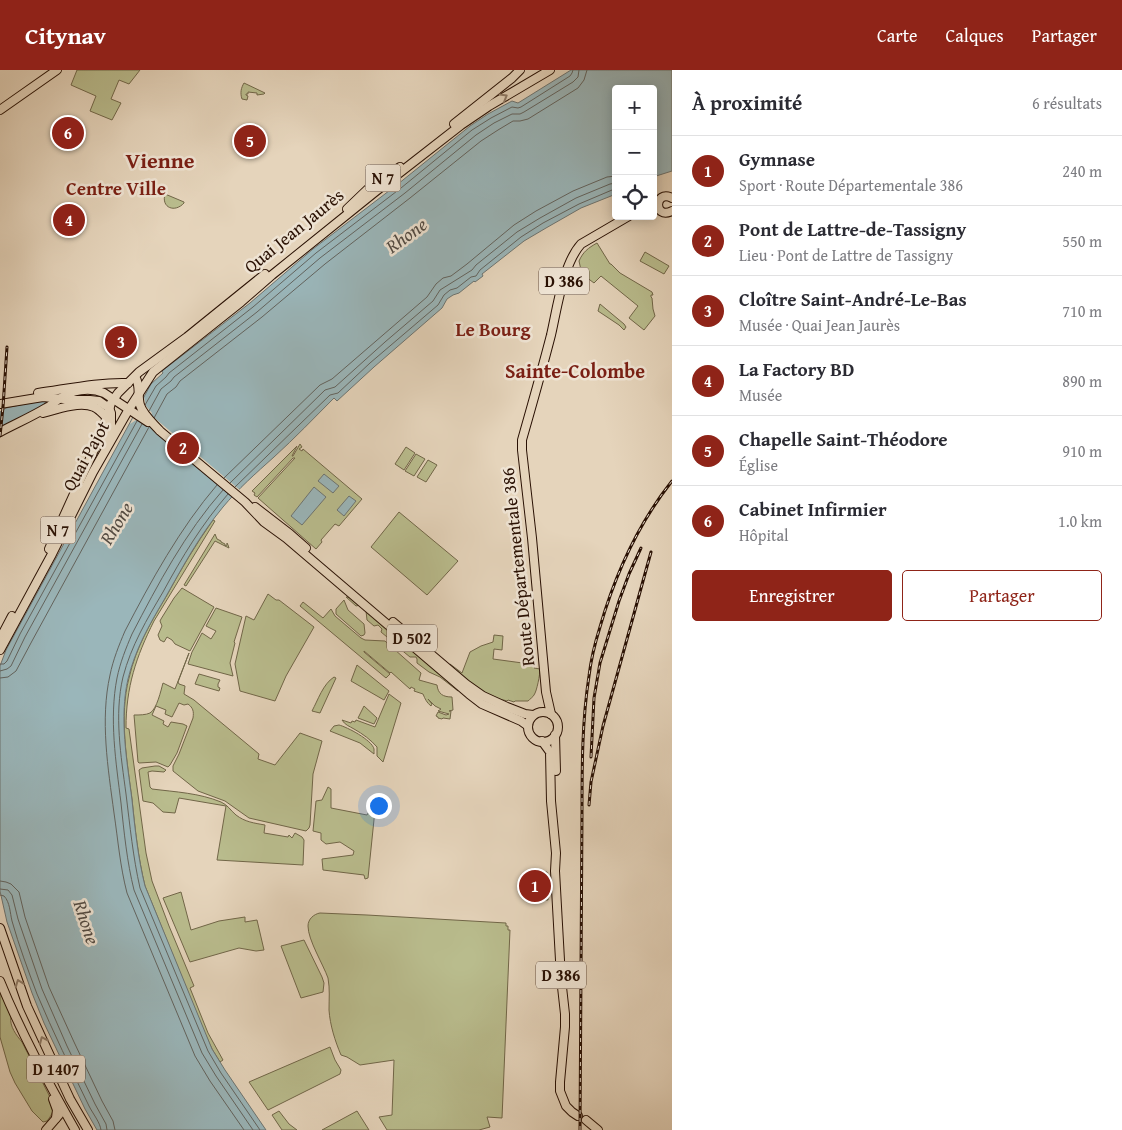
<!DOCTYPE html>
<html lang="fr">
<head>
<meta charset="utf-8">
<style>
  :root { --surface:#fff; --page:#f7f7f7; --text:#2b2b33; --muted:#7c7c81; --line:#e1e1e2; --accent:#8f2418 }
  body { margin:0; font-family:"Gentium Book Plus",serif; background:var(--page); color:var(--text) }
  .controls { position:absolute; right:15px; top:15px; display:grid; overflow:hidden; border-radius:5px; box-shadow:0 2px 12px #0003 }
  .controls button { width:45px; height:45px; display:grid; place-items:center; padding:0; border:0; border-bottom:1px solid var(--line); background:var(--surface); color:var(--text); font:25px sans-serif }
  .you { position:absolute; left:378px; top:735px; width:18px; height:18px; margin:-12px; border:4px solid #fff; border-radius:50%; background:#1a73e8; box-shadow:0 0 0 8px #1a73e833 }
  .badge { display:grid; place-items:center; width:32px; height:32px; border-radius:50%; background:var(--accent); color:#fff; font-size:16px; font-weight:700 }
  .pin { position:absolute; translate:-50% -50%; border:2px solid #fff; box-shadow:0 1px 5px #0006 }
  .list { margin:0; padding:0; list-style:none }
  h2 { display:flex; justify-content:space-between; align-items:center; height:65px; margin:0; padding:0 20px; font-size:21px }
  h2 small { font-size:16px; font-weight:400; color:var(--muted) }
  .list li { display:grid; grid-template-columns:32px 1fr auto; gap:15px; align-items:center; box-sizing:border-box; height:70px; padding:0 20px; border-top:1px solid var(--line) }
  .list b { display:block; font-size:19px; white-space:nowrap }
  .list p { margin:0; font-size:16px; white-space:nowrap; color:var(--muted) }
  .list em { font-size:16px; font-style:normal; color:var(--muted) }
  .actions { display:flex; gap:10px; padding:15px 20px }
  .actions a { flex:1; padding:11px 0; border:1px solid var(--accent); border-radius:5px; text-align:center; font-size:18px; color:var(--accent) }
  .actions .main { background:var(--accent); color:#fff }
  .icon { flex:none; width:28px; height:28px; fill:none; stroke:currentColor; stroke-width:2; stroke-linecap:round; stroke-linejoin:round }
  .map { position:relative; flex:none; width:672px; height:1060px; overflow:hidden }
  header { display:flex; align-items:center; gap:30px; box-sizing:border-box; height:70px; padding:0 25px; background:var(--accent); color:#fff }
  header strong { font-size:24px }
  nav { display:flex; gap:28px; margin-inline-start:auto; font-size:18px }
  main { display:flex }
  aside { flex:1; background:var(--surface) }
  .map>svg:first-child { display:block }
</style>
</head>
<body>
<header>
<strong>Citynav</strong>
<nav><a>Carte</a><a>Calques</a><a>Partager</a></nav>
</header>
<main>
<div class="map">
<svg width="672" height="1060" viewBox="0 0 672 1060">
  <rect width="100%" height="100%" fill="#e5d4bb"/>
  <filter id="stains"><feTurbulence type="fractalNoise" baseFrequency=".004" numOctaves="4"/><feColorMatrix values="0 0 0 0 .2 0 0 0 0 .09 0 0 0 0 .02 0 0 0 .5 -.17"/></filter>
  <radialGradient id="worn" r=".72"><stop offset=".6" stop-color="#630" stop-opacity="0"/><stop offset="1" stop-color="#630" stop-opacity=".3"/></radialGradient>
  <!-- green -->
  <g fill="#b9bc8d" stroke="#716648">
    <polygon points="77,0 140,0 129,14 119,10 111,29 121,33 112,50 90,41 96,26 71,15"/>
    <path d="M244,13L265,23L264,24L257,25V23L248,22V24H246V25L248,26L247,30L242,29C240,23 241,18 244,13Z"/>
    <path d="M165,124L184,132V133C175,143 161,138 165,124Z"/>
    <path d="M597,173L610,194H611L620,203L652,222L653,225H651V227L652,228L653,239L655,246L644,260L629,248L638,236L601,206L594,213L586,207L584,208L579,205L574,211L579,215L577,217L567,214L569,212L573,210L581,200L579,191C583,182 588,178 597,173Z"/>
    <polygon points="645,182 669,196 664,204 640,191"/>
    <polygon points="600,234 624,254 626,257 624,260 619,255 598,241"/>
    <polygon points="300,374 302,377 299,379 302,381 303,379 362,429 339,456 335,454 321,470 322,472 316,479 258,428 295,388 293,388 257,427 254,425 255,423 252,421 297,376 292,386 293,386"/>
    <polygon points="406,377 415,383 404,400 395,394"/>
    <polygon points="416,384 425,389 414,406 405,401"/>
    <polygon points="428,390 437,395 426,412 417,407"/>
    <polygon points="399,442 458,491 427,525 371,477"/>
    <path d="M213,450L215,451L154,551C136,587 126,617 126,658L129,659L146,783L152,811L169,856L194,916L190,918L208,963L223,990L220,992L212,979L202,957L145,816C138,787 135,758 132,729C127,691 119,646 129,608C136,577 151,552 167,525C181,499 196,474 213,450Z"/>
    <polygon points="215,464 217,469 221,471 221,472 225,474 225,476 227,475 227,473 228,475 229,478 215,471 186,516 184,515"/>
    <polygon points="182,518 214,537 190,581 175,574 172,570 167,567 164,572 160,570 158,565 162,556 160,551 161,549 174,528"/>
    <polygon points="268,524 276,530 279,530 314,557 286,606 275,631 240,621 235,594 246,546 254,550"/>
    <polygon points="346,527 354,528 455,615 458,621 440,607 429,602 417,593 417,589 416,587 410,587 399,578 399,572 395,571 393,572 381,562 382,559 378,555 374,556 367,550 366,541 360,535 356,536"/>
    <polygon points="344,530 348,540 364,554 365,563 364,565 361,566 336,544 336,539"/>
    <path d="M303,532L323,548L331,539L335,546L361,568L365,570L385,571L421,603L419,610L437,615C438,624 443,627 452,627L453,640L449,641H451L450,649L443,648L442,649L438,648V647L436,646L438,642L446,645L449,644L438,641L441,639L435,636L428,629L432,634L431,636C427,633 425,629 423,624L414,621L415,619L411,617L410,619L391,602L390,603L364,581V582L390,604L386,608L300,536Z"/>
    <polygon points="216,538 242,547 234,572 235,573 230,593 233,606 188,594 192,582 202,563 211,569 216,561 206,556"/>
    <path d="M494,565L503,566L502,580L494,579L493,589L530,594L531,591H533L532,595H535L534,598L540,599C540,604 537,621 534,625C533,627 530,629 528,631H515L514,632L508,630L507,631C501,629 495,629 488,625C474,618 462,606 450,596V594L462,603L470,582L481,576L493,572Z"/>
    <path d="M189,583L178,612L179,614L185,616L184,624L194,630L259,684L258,689L275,695L300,663L322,671L313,704L310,755L309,758L306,761L249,748L225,731L198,721L173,701V696L179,684L193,648C194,641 193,638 188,634L184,635L179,633L172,647L165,644L166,640L156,636L152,645L164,651L163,654L168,657L171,652L183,654L187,656L177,683L170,695L168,697L156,692L139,693L138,692L134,645C139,645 146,645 150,643C157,639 161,620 163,613L175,619Z"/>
    <polygon points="357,595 389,621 384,630 351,611"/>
    <polygon points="199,604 220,610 218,614 218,617 220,618 219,621 195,614"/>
    <path d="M334,607L336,608L320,643L312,641C318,630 323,614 334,607Z"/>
    <path d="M389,624L401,633L383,692L377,686V677C371,670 363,664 354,659C349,656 345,655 342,650L351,653L352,651L355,652L356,650L375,657Z"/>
    <polygon points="364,636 377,648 374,654 358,648"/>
    <path d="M339,655C347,657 372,670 374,679C374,681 374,682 374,684L360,673L330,661L334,656Z"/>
    <path d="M155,696H159L166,700L164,702L152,701L148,702L150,717L152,719C176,722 199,723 221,732C228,735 230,740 236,745C245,752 254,753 265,755L264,763L288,767L289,765L292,768L295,763L302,767L304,770L303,795L217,790L226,736L179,728L175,743L163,742L153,733L143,731L139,700L142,698Z"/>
    <polygon points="328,717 331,719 331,738 367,745 371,738 375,740 368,808 365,809 364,805 323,800 322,789 353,785 354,781 340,772 326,774 321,770 321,763 313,761 316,731 322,730"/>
    <polygon points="529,802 547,802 548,830 536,830 536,826 530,826"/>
    <polygon points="181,822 191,860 219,851 245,847 245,852 257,850 264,880 256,881 239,878 190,892 163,828"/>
    <path d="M320,843L367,845L506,853V856H508V860H510L502,1048L487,1047L490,1057L479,1060H387L379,1047L392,1045L394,990L360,995L347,987L341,985C335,971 330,955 329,940C329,929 330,919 328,908C323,894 308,870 308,856C308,849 314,844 320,843Z"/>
    <polygon points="304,870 322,907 324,913 323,922 301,928 281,876"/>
    <path d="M0,920L11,947C9,956 17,966 22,972L53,1033C55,1040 51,1046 47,1051L43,1052L32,1041L15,1013L10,1002L0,967Z"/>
    <polygon points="330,977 335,990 341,1000 340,1004 268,1040 249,1012"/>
    <polygon points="279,1041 289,1054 297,1060 282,1060 272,1045"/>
    <polygon points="357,1041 369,1060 322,1060"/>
  </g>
  <!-- water -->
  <g fill="#9ab6ba" stroke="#6d7471">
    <path d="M571,0H672V101L653,107V19H616V124L581,138L546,158L524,171L482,204L483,206L475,212L474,211L459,223L453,225L447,229L442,238L374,297L337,331L334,328C314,348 295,368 274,387C256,403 238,419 223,437C199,466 182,498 164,530C149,555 135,580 128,609C119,648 127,691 132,730C135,759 138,788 145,816L212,979L225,1000L266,1060H97L85,1039L44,953L32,923L7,852L0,821V596L6,580L151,314L163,303L162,301L250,233L313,179L398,114L470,56L488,44L512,31L518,33Z"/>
    <polygon points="38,331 45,331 46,336 0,357 0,342 6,338"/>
    <polygon points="324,404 339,416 333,423 318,411"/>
    <polygon points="314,417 326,427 302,455 291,446"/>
    <polygon points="349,426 356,431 344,446 337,440"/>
  </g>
  <!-- pier -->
  <polygon fill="#e5d4bb" points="144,327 146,336 152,343 151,345 241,421 235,427 145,353 136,350 130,354"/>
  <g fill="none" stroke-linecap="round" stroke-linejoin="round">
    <!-- shore -->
    <g stroke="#62635e" stroke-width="1">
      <polyline points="145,335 156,316 166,307 169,303 253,237 316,183 401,118 472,60 491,48 512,37 518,38 521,37 570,6 572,3 573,0"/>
      <polyline points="149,341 161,319 171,311 174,307 257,242 320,188 405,123 476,65 494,53 512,44 520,44 524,42 573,12 578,7 579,0"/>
      <polyline points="154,348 167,324 176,317 180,311 262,247 325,194 410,128 481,71 498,60 513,51 520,51 528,49 578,18 584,10 587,0"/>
      <polyline points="224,408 320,315 332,309 427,227 436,214 443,208 451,206 467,194 514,155 536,141 573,121 607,107 616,106"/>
      <polyline points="230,413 325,320 335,317 385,272 433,231 440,220 472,200 476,195 517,162 540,148 576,128 610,114 616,113"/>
      <path d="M217,415C180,458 151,511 125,561C119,575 113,590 110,605C100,650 108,698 114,743C118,770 120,796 127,823L195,986L210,1011L244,1060"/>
      <polyline points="235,417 330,325 338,323 370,293 438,235 444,225 450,220 457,218 471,207 476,206 480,200 521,167 543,153 579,134 612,120 616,119"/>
      <path d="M223,420C185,463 158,514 132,564C126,578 120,593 117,608C109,649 116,692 121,733C124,762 127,792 134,820L202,983L216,1006L253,1060"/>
      <path d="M228,424C202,454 182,487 163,522C147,549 131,576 123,607C114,645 121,686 126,724C130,756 133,787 140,818L208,981L221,1003L260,1060"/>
      <polyline points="0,594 4,594 7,591 20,564 137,351"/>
      <polyline points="0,601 7,599 11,596 25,567 142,354"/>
      <polyline points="0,608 8,607 16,601 32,571 149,357"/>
      <polyline points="0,811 6,812 11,814 19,822 25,847 49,917 74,972 102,1031 113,1051 115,1060"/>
      <polyline points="0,819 8,820 12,825 18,849 42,919 67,976 95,1034 106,1054 107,1060"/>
      <path d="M0,825L4,826C10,832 10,843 12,851C19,876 28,900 37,924C53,962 71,999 89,1036C93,1044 100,1052 101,1060"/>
    </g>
    <!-- major casing -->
    <g stroke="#291003" stroke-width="10">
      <g id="major">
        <polyline points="0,40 57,0"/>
        <polyline points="454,54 512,8 520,0"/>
        <path d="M672,128C654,119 653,150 672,141"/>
        <polyline points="347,139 370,117 400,97"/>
        <path d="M135,307C141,315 137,325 140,335C143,345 153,353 160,361L245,432L264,452L286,468L469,624L482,634L521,651L528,656"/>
        <path d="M38,323C67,319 98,312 128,313"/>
        <polyline points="0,334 43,327 73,330 90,330 99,331 109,338 111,343 111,358 106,372"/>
        <path d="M43,343C57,339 80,331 94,337C99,339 102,343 106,347"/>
        <path d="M0,362C15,354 31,347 46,338C51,336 54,332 59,329C72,320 89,317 104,323L148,352"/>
        <polyline points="255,437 290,464 306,478"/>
        <polyline points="49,479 103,360 111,333 118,323 139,302 187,267 265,204"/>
        <polyline points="393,552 466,614 483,626 507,637 525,644 533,645"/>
        <polyline points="0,569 12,546"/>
        <polyline points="0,580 52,484 93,402 129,339 153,302 241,232 272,205 375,122 461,55 489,36 550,0"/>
        <circle cx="543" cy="657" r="15"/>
        <path d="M551,644L546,622L532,468L522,380V370C532,335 542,300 551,265C557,239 563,194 581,174L629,146"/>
        <polyline points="555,665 556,701"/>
        <polyline points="542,671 550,682 551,731 556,783 555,801 561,908 565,944 565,957 560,1012 560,1021 566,1036 572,1042 578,1046"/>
        <polyline points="0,858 27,936 70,1029 88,1060"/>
        <path d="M0,911C21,963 48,1012 75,1060"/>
        <polyline points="53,1029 57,1040 56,1048"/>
        <polyline points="586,1050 598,1060"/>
        <polyline points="46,1060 59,1045"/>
      </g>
    </g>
    <!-- major -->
    <use href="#major" stroke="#e5d4bb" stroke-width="8"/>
    <!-- rail casing -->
    <g stroke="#291003" stroke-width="3">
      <g id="rail">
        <polyline points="0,366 3,337 7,277"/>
        <polyline points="591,687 594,628 600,593 619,531 629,504 641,478"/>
        <polyline points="589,735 591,712 603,656 651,482"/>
        <path d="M580,1060L582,743C582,697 582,651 589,606C591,589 595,573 600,557C615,505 638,454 672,411"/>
      </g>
    </g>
    <!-- rail -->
    <use href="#rail" stroke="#eee3d3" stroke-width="1" stroke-dasharray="4" stroke-linecap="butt"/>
  </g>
  <!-- one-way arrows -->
  <defs><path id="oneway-chevron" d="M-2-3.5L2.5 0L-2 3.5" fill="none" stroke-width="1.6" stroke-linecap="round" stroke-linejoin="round" transform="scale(1.25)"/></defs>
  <g stroke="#907c68">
    <use href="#oneway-chevron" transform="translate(504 27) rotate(-30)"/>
    <use href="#oneway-chevron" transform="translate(19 913) rotate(-110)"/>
    <use href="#oneway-chevron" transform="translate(43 970) rotate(-114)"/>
  </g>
  <g text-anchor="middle" stroke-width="5" stroke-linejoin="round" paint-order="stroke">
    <!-- shield labels -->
    <g fill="#eee3d3" stroke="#644f41" stroke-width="1">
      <rect x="365.5" y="94.5" width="35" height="27" rx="4"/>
      <rect x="539" y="197.5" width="50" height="27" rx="4"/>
      <rect x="40.5" y="446.5" width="35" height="27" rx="4"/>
      <rect x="387" y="554.5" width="50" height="27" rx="4"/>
      <rect x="536" y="891.5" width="50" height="27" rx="4"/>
      <rect x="27" y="985.5" width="58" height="27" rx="4"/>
    </g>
    <g font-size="16" font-weight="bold" fill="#291003">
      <text x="383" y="114">N 7</text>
      <text x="564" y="217">D 386</text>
      <text x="58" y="466">N 7</text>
      <text x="412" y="574">D 502</text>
      <text x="561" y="911">D 386</text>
      <text x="56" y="1005">D 1407</text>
    </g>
    <!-- street labels -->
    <g font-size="18" fill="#291003" stroke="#eee3d3">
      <text transform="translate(294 161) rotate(-39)" y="6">Quai Jean Jaurès</text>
      <text transform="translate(86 386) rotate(-61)" y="6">Quai Pajot</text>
      <text transform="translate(518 497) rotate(-96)" y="6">Route Départementale 386</text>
    </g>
    <!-- neighbourhood labels -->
    <g font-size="19" font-weight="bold" fill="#7a1f14" stroke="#eee3d3">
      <text x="116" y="125">Centre Ville</text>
      <text x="493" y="266">Le Bourg</text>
    </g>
    <!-- water labels -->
    <g font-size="19" font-style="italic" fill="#514a43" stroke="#eee3d3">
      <text transform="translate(406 165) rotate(-36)" y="7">Rhone</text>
      <text transform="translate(116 453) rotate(-59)" y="7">Rhone</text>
      <text transform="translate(87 852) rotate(72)" y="7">Rhone</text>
    </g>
    <!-- quarter labels -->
    <g font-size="20" font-weight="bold" fill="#7a1f14" stroke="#eee3d3">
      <text x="575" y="308">Sainte-Colombe</text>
    </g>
    <!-- district labels -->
    <g font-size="22" font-weight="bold" fill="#7a1f14" stroke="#eee3d3">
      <text x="160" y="98">Vienne</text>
    </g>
  </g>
  <rect width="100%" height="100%" filter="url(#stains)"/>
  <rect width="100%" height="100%" fill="url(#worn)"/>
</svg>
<div class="controls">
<button>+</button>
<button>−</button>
<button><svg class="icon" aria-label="locate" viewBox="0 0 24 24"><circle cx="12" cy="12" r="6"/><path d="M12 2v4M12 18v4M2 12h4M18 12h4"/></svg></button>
</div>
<div class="you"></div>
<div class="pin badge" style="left:535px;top:816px">1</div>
<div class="pin badge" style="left:183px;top:378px">2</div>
<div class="pin badge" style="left:121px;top:272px">3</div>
<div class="pin badge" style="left:69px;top:150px">4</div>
<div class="pin badge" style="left:250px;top:71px">5</div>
<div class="pin badge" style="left:68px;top:63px">6</div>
</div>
<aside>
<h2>À proximité<small>6 résultats</small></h2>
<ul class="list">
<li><span class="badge">1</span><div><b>Gymnase</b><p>Sport · Route Départementale 386</p></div><em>240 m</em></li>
<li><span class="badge">2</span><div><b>Pont de Lattre-de-Tassigny</b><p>Lieu · Pont de Lattre de Tassigny</p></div><em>550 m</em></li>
<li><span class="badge">3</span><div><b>Cloître Saint-André-Le-Bas</b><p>Musée · Quai Jean Jaurès</p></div><em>710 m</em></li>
<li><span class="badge">4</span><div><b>La Factory BD</b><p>Musée</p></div><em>890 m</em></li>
<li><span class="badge">5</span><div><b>Chapelle Saint-Théodore</b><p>Église</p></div><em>910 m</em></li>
<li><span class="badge">6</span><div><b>Cabinet Infirmier</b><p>Hôpital</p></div><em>1.0 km</em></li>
</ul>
<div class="actions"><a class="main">Enregistrer</a><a>Partager</a></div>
</aside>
</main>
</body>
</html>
